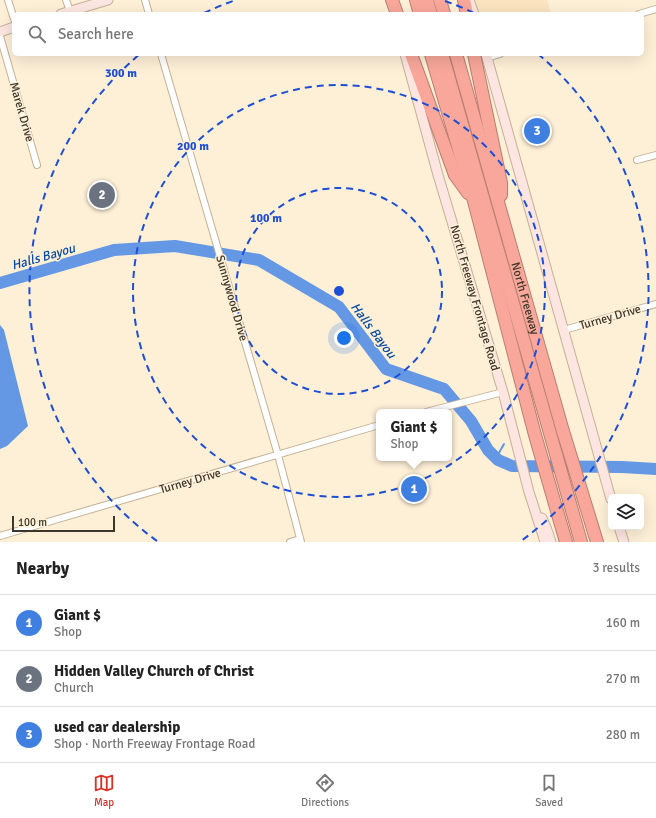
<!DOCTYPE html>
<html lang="en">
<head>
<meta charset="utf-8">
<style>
  :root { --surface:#fff; --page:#f2f2f2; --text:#222; --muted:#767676; --line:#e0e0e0; --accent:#d93025 }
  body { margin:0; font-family:Signika,sans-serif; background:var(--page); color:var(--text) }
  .controls { position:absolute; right:12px; bottom:12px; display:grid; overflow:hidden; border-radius:6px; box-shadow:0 4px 16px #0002 }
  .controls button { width:36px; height:36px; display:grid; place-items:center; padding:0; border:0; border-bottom:1px solid var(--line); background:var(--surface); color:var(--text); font:20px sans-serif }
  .scale { position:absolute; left:12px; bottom:10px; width:103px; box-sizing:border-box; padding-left:4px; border:2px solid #3d362a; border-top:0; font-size:11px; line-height:14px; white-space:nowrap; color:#3d362a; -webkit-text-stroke:3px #feefd7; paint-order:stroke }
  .you { position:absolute; left:344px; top:338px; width:14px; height:14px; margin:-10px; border:3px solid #fff; border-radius:50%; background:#1a73e8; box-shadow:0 0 0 6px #1a73e833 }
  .badge { display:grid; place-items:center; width:26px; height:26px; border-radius:50%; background:var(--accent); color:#fff; font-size:13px; font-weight:700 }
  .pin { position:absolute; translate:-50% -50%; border:2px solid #fff; box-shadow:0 1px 4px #0006 }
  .popup { position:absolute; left:376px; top:409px; width:76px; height:52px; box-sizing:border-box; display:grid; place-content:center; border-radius:6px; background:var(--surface); filter:drop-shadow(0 1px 3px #0005); font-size:13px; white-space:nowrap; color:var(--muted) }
  .popup b { font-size:15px; color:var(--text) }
  .popup::after { content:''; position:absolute; left:50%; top:100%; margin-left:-8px; border:8px solid transparent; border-top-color:var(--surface) }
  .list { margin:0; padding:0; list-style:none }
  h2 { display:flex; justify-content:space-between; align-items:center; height:52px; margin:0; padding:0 16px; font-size:17px }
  h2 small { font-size:13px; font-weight:400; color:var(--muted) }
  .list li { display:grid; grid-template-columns:26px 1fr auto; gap:12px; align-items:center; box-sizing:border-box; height:56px; padding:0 16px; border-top:1px solid var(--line) }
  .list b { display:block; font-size:15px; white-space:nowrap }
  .list p { margin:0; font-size:13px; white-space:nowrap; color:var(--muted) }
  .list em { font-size:13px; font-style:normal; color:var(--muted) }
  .icon { flex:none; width:22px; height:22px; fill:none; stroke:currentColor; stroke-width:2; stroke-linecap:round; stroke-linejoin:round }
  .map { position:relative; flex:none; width:656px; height:542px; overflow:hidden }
  .search { position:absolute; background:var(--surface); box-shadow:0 4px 16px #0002; left:12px; right:12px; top:12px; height:44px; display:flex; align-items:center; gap:10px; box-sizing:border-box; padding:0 14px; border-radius:6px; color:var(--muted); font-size:15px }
  .sheet { height:220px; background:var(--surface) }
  nav { display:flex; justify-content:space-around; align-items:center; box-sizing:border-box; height:56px; border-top:1px solid var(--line); background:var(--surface); font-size:11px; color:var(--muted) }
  nav a { display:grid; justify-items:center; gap:2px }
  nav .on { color:var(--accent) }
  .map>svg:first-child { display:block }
</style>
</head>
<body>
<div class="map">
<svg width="656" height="542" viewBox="0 0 656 542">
  <rect width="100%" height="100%" fill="#feefd7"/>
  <!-- built -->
  <polygon fill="#fae3be" points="474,0 547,0 551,14 478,14"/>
  <!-- water -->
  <polygon fill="#6497e4" points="0,325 4,330 28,426 7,446 0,449"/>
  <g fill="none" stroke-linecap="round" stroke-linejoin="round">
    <!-- stream -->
    <polyline stroke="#6497e4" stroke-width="2" points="496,458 504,444"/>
    <!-- river -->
    <polyline stroke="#6497e4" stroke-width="12" points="0,283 114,250 175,246 259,260 339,307 386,369 444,389 471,421 488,450 498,460 512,466 622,467 656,469"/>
    <!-- street casing -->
    <g stroke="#c3b195" stroke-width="8">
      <g id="street">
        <polyline points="8,0 14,19"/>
        <polyline points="66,0 70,11"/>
        <polyline points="145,0 149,14"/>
        <polyline points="639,14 656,9"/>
        <polyline points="0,36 37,165"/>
        <polyline points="161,54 278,455 301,542"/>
        <polyline points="487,58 500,54"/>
        <polyline points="637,160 656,155"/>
        <polyline points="564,330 656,304"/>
        <polyline points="426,412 503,392"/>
        <polyline points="0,536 379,425"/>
        <polyline points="290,542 300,539"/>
      </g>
    </g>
    <!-- secondary casing -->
    <g stroke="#c3b195" stroke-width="11">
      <g id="secondary">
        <polyline points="469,0 474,14"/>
        <polyline points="61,14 108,0"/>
        <polyline points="0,32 14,27"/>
        <polyline points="405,54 438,175 503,392 529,492 545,542"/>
        <polyline points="486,54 611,499"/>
        <polyline points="542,518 547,530 551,542"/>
        <polyline points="619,527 624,542"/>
      </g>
    </g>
    <!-- highway casing -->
    <g stroke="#b77f73" stroke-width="14">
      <g id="highway">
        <polyline points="392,0 397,14"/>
        <polyline points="416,0 420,14"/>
        <polyline points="427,0 431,14"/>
        <polyline points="440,0 444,14"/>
        <polyline points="464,0 467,14"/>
        <polyline points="411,54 455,175 468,193"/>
        <polyline points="431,54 474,201 535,435 566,542"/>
        <polyline points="442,54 581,542"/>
        <path id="s1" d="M456,54L562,428L597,542"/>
        <polyline points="474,54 501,183 501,195"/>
      </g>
    </g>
    <!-- street -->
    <use href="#street" stroke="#fff" stroke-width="6"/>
    <!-- secondary -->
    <use href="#secondary" stroke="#fde5e1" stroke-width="9"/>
    <!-- highway -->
    <use href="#highway" stroke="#f8a79a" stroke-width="12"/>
  </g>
  <!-- distance rings -->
  <g fill="none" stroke="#1d4ed8" stroke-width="2" stroke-dasharray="7 5">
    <circle cx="339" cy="291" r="103"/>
    <circle cx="339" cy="291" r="206"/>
    <path d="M157 541A309 309 0 0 1 140 54M204 13A309 309 0 0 1 233 1M445 1A309 309 0 0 1 474 13M538 54A309 309 0 0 1 521 541"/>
  </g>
  <g text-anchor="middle" stroke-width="3" stroke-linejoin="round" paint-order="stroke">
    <!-- street labels -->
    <g font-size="12" fill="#3d362a" stroke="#feefd7">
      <text transform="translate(22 112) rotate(74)" y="4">Marek Drive</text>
      <text transform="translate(232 298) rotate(74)" y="4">Sunnywood Drive</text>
      <text transform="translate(475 298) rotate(74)" y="4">North Freeway Frontage Road</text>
      <text dy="4" stroke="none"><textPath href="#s1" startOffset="254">North Freeway</textPath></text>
      <text transform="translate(610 317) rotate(-16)" y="4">Turney Drive</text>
      <text transform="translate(190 481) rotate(-16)" y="4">Turney Drive</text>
    </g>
    <!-- water labels -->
    <g font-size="13" font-style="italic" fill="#054ba4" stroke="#feefd7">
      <text transform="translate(43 256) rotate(-16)" y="5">Halls Bayou</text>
      <text transform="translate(374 330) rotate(53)" y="5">Halls Bayou</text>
    </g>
  </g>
  <circle cx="339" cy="291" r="6" fill="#1d4ed8" stroke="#feefd7" stroke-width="2"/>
  <g font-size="12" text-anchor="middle" font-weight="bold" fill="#1d4ed8" stroke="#feefd7" stroke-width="3" stroke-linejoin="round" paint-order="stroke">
    <text x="121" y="77">300 m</text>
    <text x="193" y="150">200 m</text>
    <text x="266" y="222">100 m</text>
  </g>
</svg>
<div class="controls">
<button><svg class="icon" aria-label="layers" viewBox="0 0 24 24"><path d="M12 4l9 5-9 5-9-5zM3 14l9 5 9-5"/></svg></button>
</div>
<div class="scale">100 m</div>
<div class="you"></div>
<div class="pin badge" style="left:414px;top:489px;background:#3f7fe0">1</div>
<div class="popup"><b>Giant $</b>Shop</div>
<div class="pin badge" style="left:102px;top:195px;background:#6b7280">2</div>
<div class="pin badge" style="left:537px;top:131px;background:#3f7fe0">3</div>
<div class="search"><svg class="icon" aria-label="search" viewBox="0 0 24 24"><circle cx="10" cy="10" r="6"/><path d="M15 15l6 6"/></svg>Search here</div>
</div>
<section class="sheet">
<h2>Nearby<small>3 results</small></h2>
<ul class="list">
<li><span class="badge" style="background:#3f7fe0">1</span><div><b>Giant $</b><p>Shop</p></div><em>160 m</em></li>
<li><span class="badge" style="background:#6b7280">2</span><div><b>Hidden Valley Church of Christ</b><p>Church</p></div><em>270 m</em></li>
<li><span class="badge" style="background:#3f7fe0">3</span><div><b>used car dealership</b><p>Shop · North Freeway Frontage Road</p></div><em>280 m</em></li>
</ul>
</section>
<nav>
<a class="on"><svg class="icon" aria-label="map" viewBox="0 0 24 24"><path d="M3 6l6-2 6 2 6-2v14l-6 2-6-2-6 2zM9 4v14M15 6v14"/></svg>Map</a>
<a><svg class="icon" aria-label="directions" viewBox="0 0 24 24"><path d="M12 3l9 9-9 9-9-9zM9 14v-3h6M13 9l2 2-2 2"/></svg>Directions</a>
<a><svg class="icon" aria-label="saved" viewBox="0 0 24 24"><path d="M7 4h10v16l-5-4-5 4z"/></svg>Saved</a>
</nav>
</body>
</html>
